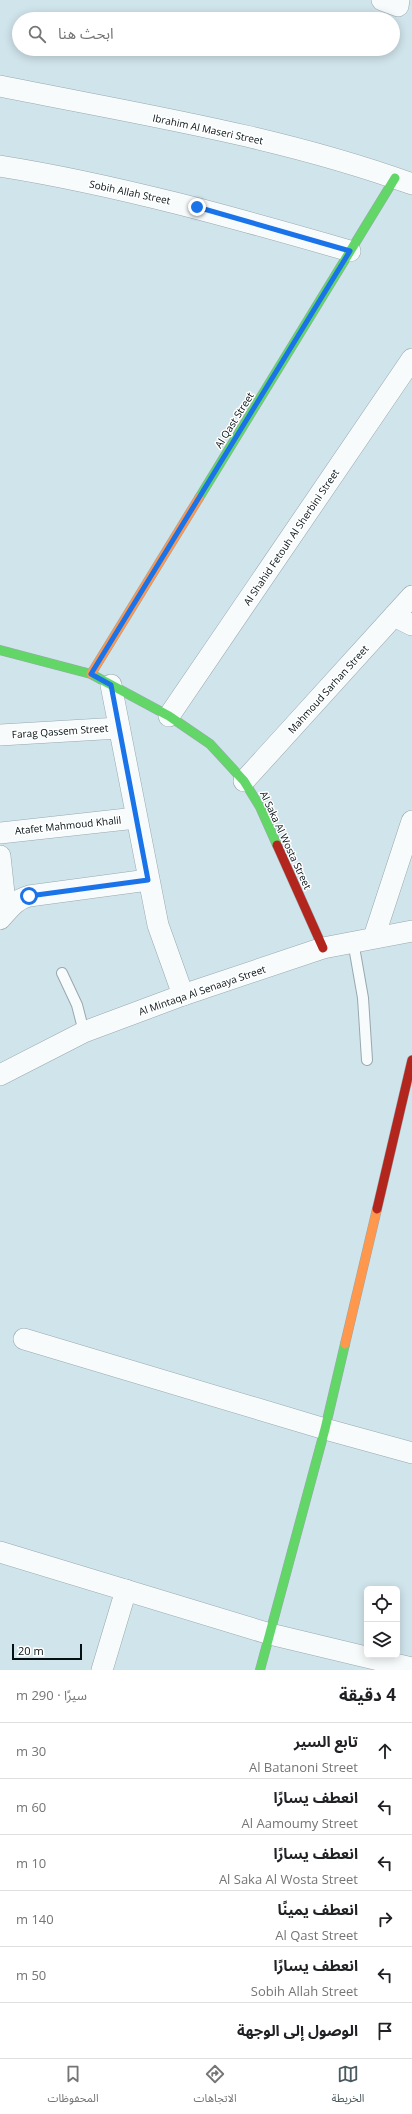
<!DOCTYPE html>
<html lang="ar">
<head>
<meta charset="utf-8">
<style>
  :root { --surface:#fff; --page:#f6f6f6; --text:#202124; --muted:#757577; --line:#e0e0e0; --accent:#4b5a5f }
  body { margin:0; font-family:"Open Sans","Noto Sans Arabic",sans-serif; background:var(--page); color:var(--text); direction:rtl }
  .controls { position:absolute; right:12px; bottom:12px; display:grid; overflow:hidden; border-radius:6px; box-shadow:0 2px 10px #0003 }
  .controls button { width:36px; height:36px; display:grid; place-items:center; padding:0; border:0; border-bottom:1px solid var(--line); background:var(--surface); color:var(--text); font:20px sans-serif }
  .scale { position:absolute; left:12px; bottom:10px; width:70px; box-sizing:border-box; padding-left:4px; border:2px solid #041014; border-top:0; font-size:11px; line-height:14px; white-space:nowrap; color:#041014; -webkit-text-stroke:3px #fff; paint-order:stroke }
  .stop { position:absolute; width:12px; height:12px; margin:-9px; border:3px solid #1a73e8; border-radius:50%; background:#fff }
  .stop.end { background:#1a73e8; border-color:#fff; box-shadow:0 1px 4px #0008 }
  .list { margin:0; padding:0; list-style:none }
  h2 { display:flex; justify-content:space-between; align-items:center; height:52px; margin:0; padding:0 16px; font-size:17px }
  h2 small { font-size:13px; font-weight:400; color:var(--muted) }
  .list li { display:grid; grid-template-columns:26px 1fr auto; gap:12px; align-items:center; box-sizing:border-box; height:56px; padding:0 16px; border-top:1px solid var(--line) }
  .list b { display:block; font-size:15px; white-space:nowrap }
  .list p { margin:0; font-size:13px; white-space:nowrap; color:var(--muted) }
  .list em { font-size:13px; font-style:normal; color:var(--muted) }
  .icon { flex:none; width:22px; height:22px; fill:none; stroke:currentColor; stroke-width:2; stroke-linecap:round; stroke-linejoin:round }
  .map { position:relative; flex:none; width:412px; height:1670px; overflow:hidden; direction:ltr }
  .search { position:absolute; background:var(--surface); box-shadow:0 2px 10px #0003; left:12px; right:12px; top:12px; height:44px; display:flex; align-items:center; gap:10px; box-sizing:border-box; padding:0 14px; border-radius:22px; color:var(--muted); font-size:15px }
  .sheet { height:388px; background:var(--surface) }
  nav { display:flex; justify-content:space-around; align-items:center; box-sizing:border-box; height:56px; border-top:1px solid var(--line); background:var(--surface); font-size:11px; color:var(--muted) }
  nav a { display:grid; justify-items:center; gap:2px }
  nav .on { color:var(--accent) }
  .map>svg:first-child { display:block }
</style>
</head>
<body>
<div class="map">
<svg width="412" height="1670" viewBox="0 0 412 1670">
  <rect width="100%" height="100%" fill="#d0e4eb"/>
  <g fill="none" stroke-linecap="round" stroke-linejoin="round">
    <!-- lane casing -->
    <g stroke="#98a8ad" stroke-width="12">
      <g id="lane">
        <polyline points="353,941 363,998 367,1060"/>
        <polyline points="62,973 77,1005 84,1032"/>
      </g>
    </g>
    <!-- street casing -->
    <g stroke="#98a8ad" stroke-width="22">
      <g id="street">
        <polyline points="382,0 398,6 399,0"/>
        <path d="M0,86C138,114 280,136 412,184"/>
        <path d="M0,166C119,185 235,218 350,251"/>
        <polyline points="394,616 412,625"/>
        <polyline points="111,685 158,925 183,995"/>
        <polyline points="169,716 412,359"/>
        <polyline points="0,735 119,728"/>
        <polyline points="244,781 412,596"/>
        <polyline points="0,833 136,818"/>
        <polyline points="0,856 6,912"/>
        <path d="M0,919C10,908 15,900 29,896L148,880"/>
        <polyline points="374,937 412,821"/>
        <polyline points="0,1075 84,1032 183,995 323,948 412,931"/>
        <polyline points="24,1339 325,1429 412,1453"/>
        <polyline points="0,1552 270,1634 412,1668"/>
        <polyline points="102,1670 126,1590"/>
      </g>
    </g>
    <!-- fast casing -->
    <g stroke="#98a8ad" stroke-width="10">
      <g id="fast">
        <polyline points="199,498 395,178"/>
        <polyline points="0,650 91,674 169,716 210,744 244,781 260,807 277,845"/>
        <polyline points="260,1670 325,1429 345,1344"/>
      </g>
    </g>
    <!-- slow casing -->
    <g stroke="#98a8ad" stroke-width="10">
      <g id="slow">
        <polyline points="91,674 199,498"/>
        <polyline points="345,1344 377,1209"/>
      </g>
    </g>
    <!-- jam casing -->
    <g stroke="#98a8ad" stroke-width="10">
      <g id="jam">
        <polyline points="277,845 323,948"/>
        <polyline points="377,1209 412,1060"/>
      </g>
    </g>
    <!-- lane -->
    <use href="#lane" stroke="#f8fbfc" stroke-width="10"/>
    <!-- street -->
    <use href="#street" stroke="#f8fbfc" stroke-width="21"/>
    <!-- fast -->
    <use href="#fast" stroke="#63d668" stroke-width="9"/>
    <!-- slow -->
    <use href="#slow" stroke="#ff974d" stroke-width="9"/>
    <!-- jam -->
    <use href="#jam" stroke="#b3261e" stroke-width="9"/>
  </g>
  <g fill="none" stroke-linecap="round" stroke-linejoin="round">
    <!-- route -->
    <polyline stroke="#1a73e8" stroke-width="5" points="29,896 148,880 111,685 91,674 350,251 197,207"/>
  </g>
  <g text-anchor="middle" stroke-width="3" stroke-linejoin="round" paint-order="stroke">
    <!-- street labels -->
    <g font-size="10" fill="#041014" stroke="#fff">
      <text transform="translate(208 129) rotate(12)" y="4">Ibrahim Al Maseri Street</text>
      <text transform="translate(130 192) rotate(12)" y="4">Sobih Allah Street</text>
      <text transform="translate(234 420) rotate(-58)" y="4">Al Qast Street</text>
      <text transform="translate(291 537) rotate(-56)" y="4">Al Shahid Fetouh Al Sherbini Street</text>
      <text transform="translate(328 689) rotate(-48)" y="4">Mahmoud Sarhan Street</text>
      <text transform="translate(60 731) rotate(-4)" y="4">Farag Qassem Street</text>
      <text transform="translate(68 825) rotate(-6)" y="4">Atafet Mahmoud Khalil</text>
      <text transform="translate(286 840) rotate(65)" y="4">Al Saka Al Wosta Street</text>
      <text transform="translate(202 990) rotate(-19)" y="4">Al Mintaqa Al Senaaya Street</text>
    </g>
  </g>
</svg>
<div class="controls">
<button><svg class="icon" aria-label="locate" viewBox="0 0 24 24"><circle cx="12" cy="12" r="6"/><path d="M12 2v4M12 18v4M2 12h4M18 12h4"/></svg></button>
<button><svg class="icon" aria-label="layers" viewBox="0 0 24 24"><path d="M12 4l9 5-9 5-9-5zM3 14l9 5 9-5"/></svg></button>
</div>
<div class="scale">20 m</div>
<div class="stop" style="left:29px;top:896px"></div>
<div class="stop end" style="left:197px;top:207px"></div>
<div class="search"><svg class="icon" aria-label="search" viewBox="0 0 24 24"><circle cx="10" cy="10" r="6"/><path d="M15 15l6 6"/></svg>ابحث هنا</div>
</div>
<section class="sheet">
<h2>4 دقيقة<small>سيرًا · 290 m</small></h2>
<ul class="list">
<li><svg class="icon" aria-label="ahead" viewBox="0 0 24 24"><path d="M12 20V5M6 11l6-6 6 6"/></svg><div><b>تابع السير</b><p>Al Batanoni Street</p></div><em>30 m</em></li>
<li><svg class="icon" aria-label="left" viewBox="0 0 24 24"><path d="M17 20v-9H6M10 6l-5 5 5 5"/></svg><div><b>انعطف يسارًا</b><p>Al Aamoumy Street</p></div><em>60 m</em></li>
<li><svg class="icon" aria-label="left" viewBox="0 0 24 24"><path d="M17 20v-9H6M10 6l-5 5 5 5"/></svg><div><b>انعطف يسارًا</b><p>Al Saka Al Wosta Street</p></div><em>10 m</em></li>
<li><svg class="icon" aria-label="right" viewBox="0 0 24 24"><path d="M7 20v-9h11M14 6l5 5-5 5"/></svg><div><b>انعطف يمينًا</b><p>Al Qast Street</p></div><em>140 m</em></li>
<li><svg class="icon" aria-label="left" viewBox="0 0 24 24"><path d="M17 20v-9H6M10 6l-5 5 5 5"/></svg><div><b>انعطف يسارًا</b><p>Sobih Allah Street</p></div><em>50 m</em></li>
<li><svg class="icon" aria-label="arrive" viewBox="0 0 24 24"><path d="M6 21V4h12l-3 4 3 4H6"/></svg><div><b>الوصول إلى الوجهة</b></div></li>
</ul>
</section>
<nav>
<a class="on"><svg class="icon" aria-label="map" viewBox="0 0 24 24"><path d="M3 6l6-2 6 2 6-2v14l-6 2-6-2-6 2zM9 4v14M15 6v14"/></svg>الخريطة</a>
<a><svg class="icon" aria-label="directions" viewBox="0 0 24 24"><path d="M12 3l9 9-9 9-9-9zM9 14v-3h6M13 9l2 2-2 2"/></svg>الاتجاهات</a>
<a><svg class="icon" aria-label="saved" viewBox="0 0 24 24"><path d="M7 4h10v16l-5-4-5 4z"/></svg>المحفوظات</a>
</nav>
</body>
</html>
